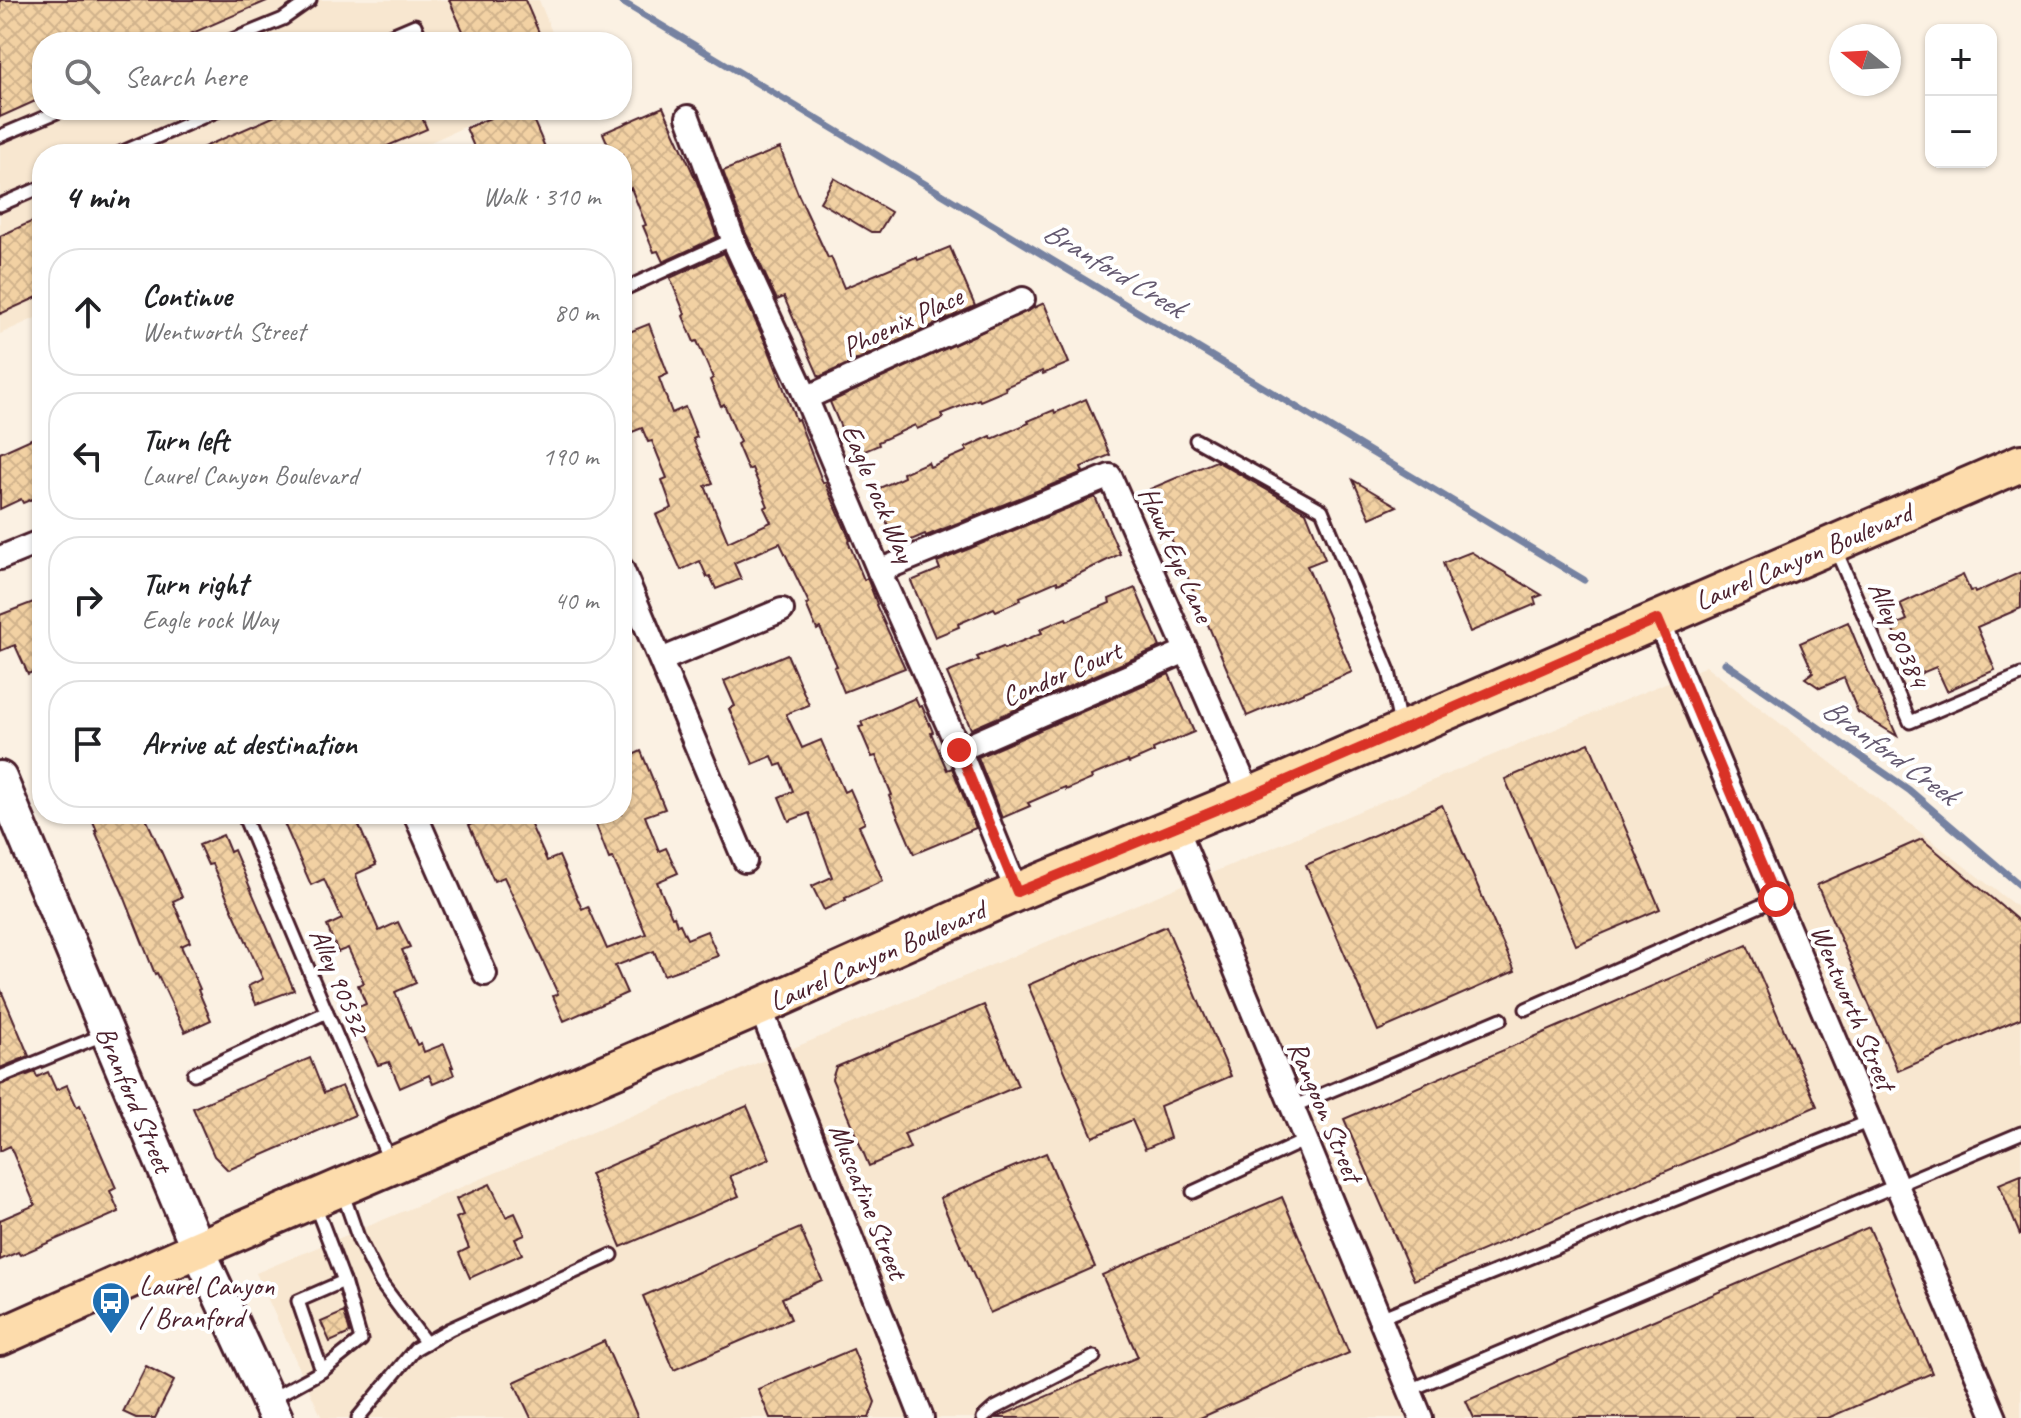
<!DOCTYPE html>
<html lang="en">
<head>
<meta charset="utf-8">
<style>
  :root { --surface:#fff; --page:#f6f6f6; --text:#202124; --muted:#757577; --line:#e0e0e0 }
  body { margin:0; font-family:Caveat,sans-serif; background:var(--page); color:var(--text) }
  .controls { position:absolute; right:24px; top:24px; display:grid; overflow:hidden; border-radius:16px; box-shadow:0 2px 6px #0004 }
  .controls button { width:72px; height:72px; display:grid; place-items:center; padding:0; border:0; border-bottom:2px solid var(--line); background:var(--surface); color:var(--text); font:40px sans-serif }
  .compass { position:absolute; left:1829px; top:24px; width:72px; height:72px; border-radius:50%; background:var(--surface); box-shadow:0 2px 6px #0004; rotate:288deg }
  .stop { position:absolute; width:24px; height:24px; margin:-18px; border:6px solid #d93025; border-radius:50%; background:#fff }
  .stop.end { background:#d93025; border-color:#fff; box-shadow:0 2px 8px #0008 }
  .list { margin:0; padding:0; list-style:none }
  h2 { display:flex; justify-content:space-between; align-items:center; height:104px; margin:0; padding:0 32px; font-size:34px }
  h2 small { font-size:26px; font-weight:400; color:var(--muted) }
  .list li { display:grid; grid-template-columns:52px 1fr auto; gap:24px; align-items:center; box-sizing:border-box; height:128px; margin:0 16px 16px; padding:0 16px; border:2px solid var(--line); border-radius:32px }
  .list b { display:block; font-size:30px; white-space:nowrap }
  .list p { margin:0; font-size:26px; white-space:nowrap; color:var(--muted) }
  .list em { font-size:26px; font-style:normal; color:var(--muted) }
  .icon { flex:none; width:44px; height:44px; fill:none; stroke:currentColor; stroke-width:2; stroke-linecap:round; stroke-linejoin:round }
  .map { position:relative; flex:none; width:2021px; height:1418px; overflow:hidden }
  .search { position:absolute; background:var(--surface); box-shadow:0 2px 6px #0004; left:32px; top:32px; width:600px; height:88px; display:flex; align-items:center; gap:20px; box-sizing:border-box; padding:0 28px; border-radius:32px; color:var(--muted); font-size:30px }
  .panel { position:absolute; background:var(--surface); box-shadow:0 2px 6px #0004; left:32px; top:144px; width:600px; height:680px; border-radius:32px }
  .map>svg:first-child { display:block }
</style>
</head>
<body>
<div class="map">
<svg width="2021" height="1418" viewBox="0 0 2021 1418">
  <defs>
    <pattern id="building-cross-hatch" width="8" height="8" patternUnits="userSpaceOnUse" patternTransform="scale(2)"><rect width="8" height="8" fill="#f2d1a3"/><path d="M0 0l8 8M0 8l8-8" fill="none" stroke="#d1b38c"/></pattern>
  </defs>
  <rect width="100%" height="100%" fill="#fbf1e3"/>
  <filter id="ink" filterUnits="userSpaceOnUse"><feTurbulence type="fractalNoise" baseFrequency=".0125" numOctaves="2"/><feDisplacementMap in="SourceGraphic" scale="16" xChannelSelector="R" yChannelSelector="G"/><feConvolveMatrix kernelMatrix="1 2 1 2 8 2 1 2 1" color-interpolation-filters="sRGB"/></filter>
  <g filter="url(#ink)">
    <!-- built -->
    <g fill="#f8e7d0">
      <polygon points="0,0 539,0 556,42 42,42 42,110 502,110 404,154 42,154 42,315 0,334"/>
      <polygon points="1706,666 2021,910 2021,1418 322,1418 256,1273"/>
    </g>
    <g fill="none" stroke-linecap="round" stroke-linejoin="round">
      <!-- stream -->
      <g stroke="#7682a1" stroke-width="7">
        <polyline points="619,0 1584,580"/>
        <polyline points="1725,663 1909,790 2021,886"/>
      </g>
    </g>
    <!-- building -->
    <g fill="url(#building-cross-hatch)" stroke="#4a1f2b" stroke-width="2">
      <polygon points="0,0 269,0 172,42 42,42 42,98 0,117"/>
      <polygon points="449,0 525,0 543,42 468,42"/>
      <polygon points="663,107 697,182 717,237 663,262 658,251 654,252 643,226 646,225 631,188 629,190 622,175 622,154 612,154 603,133"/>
      <polygon points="289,110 419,110 427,129 369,154 188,154"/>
      <polygon points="509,110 529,110 548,154 477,154 466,128"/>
      <polygon points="780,148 799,196 828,258 831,257 844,288 916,257 918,260 950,247 975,306 819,377 784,297 777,300 746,234 723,171"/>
      <polygon points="834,178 891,212 879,232 871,232 820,202"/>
      <polygon points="42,217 42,295 0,314 0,236"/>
      <polygon points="724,253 768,348 796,420 798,419 823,483 825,482 850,540 848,541 864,580 867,578 877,604 876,605 905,668 844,692 834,667 837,666 820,628 817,630 806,604 809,603 780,543 734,563 741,579 716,589 710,576 707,577 700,561 681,570 656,515 672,508 662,480 667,478 652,441 648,442 642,428 622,436 622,335 649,324 668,374 659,378 672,413 685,407 697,437 693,439 713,483 705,486 728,542 771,522 764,508 768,506 752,468 748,470 737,444 740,442 724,404 721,406 710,380 713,378 697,341 694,342 683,316 685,314 670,278"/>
      <polygon points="1044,303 1069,363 1043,374 1042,371 1005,387 1006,390 980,401 979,399 941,414 943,418 917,429 915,425 878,442 879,445 853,456 830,402"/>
      <polygon points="1086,399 1110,455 1081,467 1083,472 926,536 925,534 897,546 873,491 904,477 903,473 928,462 930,467 967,451 965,448 991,436 992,439 1029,423 1028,421 1054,410 1055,413"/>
      <polygon points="42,434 42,495 23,503 21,499 0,509 0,453"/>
      <polygon points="1216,461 1306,512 1325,559 1307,566 1352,672 1247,716 1150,489"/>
      <polygon points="1353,480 1397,506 1370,518"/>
      <polygon points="1095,497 1120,554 1058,584 1057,581 1020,597 1021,600 996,611 994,608 958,624 959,627 935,637 911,581 940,569 937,562"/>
      <polygon points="1471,552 1542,595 1534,598 1536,604 1470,632 1449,582 1450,583 1443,563"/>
      <polygon points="2021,572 2021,608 1977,627 1995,670 1947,691 1936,667 1917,675 1909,659 1906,661 1893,631 1895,630 1893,626 1907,620 1900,604 1963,575 1970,591 1974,590 1975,593"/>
      <polygon points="1135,588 1160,647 971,729 947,673 979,660 977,657 1003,646 1005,648 1042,633 1040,629 1066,618 1067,621 1110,603 1109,599"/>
      <polygon points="36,601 42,616 42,668 28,674 15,645 0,651 0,615"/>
      <polygon points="1848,622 1871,678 1897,736 1858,712 1844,678 1820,688 1805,678 1813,672 1800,643"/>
      <polygon points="787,654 809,705 786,714 802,748 821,740 844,792 850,789 865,823 859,826 883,881 845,898 846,900 824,910 812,886 832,877 809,813 789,821 779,797 793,791 782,764 776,766 772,756 753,764 729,709 735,706 724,681"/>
      <polygon points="1169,674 1194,732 1153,749 1154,752 1129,763 1128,761 1091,776 1092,779 1066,790 1065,787 1028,803 1030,806 1002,818 978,757"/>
      <polygon points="915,698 919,707 922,706 933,732 931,733 947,770 952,768 976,828 914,854 889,796 892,795 876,756 872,757 859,727 863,726 861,722"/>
      <polygon points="1589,743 1660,909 1576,945 1505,779"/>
      <polygon points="641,751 665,809 645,816 659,851 666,848 678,873 657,882 672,917 674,916 677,925 680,924 687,939 707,931 718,956 664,975 654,951 615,966 627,993 564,1021 553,996 558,994 504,877 494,881 469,825 496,814 526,814 547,861 559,856 582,909 588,906 607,949 646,934 613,858 609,859 592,814 622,814 622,760"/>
      <polygon points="1442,805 1515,971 1378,1031 1306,865"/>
      <polygon points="90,814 144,814 182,897 173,901 190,942 181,946 200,989 198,990 211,1020 185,1032 157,973 155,974 124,896 95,831 97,831"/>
      <polygon points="280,814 354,814 376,865 356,874 359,885 379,931 398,922 410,947 402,950 416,983 395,992 417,1045 421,1043 424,1052 444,1044 453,1067 451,1067 454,1075 433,1084 429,1075 400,1088 389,1062 378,1065 351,1010 366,1004 358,985 364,983 348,948 338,952 327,926 342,919 324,879 311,885"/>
      <polygon points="223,835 230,852 234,850 294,990 256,1004 248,986 263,979 212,864 208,865 199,845"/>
      <polygon points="1922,839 2021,923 2021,1018 1898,1071 1817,885"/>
      <polygon points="1166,926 1231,1076 1160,1106 1170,1138 1145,1149 1132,1120 1093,1137 1028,985"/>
      <polygon points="1747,945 1817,1106 1414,1280 1344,1119"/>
      <polygon points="0,988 29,1056 0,1068"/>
      <polygon points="984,1005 1018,1086 904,1134 910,1148 869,1166 832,1079 836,1067"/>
      <polygon points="310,1058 324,1093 342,1086 355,1115 228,1170 214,1156 193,1108"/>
      <polygon points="35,1072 37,1077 48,1072 56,1090 67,1085 77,1107 80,1105 116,1188 110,1191 119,1212 20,1255 18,1252 0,1260 0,1220 35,1205 10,1146 0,1151 0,1085"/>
      <polygon points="747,1106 770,1159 730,1176 739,1196 621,1247 590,1174"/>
      <polygon points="1046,1153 1095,1267 990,1313 940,1198"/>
      <polygon points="2021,1175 2021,1235 2020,1235 1999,1184"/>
      <polygon points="490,1184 506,1217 515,1213 525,1235 515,1239 522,1254 470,1278 459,1253 469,1248 456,1218 463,1215 456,1199"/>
      <polygon points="1282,1197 1349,1353 1200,1418 996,1418 1138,1357 1102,1275"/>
      <polygon points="1869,1227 1932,1373 1828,1418 1474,1418 1466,1401"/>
      <polygon points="800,1228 822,1280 782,1298 791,1319 674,1370 643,1296"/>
      <polygon points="344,1312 350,1333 330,1342 321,1322"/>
      <polygon points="604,1341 638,1418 531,1418 514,1382"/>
      <polygon points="853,1349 875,1402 869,1418 770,1418 758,1389"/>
      <polygon points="146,1366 174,1381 155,1418 136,1418 123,1412"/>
    </g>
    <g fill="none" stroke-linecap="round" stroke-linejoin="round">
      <!-- lane casing -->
      <g stroke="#4a1f2b" stroke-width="17">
        <g id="lane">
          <polyline points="227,42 283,19 310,0"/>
          <polyline points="375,42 415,25 422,42"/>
          <polyline points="0,136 62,110"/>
          <polyline points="118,154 219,110"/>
          <polyline points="0,205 42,187"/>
          <polyline points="622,290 733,239"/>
          <polyline points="1196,440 1322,510 1389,671 1400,725"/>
          <polyline points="1835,548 1910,722 2021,675"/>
          <polyline points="243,814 389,1160"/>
          <polyline points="1526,1009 1776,899"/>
          <polyline points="194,1074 327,1012"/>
          <polyline points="0,1077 103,1035"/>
          <polyline points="1292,1107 1501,1019"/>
          <polyline points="342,1191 359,1240 381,1283 426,1343"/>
          <polyline points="1193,1192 1306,1140"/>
          <polyline points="314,1202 344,1281 361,1340 322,1371"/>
          <polyline points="1380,1318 1870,1121"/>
          <polyline points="1410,1390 2021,1133"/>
          <polyline points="269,1400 322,1371 298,1301 344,1281"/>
          <polyline points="358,1418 415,1349 450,1329 612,1255"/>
          <polyline points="983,1418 993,1409 1094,1357"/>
        </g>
      </g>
      <!-- street casing -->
      <g stroke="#4a1f2b" stroke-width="28">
        <g id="street">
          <polyline points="688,117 733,239 801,386 879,571 961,754 1017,892"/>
          <polyline points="806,398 1023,299"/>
          <polyline points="0,558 42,541"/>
          <polyline points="622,569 745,861"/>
          <polyline points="879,571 1110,476 1250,796"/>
          <polyline points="1658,619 1995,1418"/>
          <polyline points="661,660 782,610"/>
          <polyline points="959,750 1186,651"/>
          <polyline points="415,814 485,974"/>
          <polyline points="1176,826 1421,1418"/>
          <polyline points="760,1007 922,1418"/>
        </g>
      </g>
      <!-- secondary casing -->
      <g stroke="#4a1f2b" stroke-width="38">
        <polyline id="secondary" points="0,778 198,1249 276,1418"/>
      </g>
      <!-- primary casing -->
      <g stroke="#4a1f2b" stroke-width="42">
        <polyline id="primary" points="0,1337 198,1249 760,1007 1017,892 1250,796 2021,463"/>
      </g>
      <!-- lane -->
      <use href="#lane" stroke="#fff" stroke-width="11"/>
      <!-- street -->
      <use href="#street" stroke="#fff" stroke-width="22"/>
      <!-- secondary -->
      <use href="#secondary" stroke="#fff" stroke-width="32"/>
      <!-- primary -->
      <use href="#primary" stroke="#fddcac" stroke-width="36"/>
    </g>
  </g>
  <g fill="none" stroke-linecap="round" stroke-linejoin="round" filter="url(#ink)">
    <!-- route -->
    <polyline stroke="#d93025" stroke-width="10" points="959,750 1017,892 1250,796 1658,619 1776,899"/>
  </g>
  <!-- icons -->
  <defs>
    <g id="bus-pin" transform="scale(2)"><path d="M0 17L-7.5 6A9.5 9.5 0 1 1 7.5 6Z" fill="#1f6fb2" stroke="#fff"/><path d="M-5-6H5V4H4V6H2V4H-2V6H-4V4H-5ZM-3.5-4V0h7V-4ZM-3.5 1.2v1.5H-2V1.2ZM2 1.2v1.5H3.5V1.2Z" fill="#fff"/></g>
  </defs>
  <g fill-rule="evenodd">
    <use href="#bus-pin" x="111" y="1301"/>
  </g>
  <g text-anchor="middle" stroke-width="8" stroke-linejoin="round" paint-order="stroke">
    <!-- street labels -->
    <g font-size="28" fill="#4a1f2b" stroke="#fff">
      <text transform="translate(902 321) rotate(-25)" y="10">Phoenix Place</text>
      <text transform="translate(879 493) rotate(67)" y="10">Eagle rock Way</text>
      <text transform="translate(1177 554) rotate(66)" y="10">Hawk Eye Lane</text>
      <text transform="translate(1803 556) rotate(-23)" y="10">Laurel Canyon Boulevard</text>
      <text transform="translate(1899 634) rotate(67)" y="10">Alley 80384</text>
      <text transform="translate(1061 673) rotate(-23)" y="10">Condor Court</text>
      <text transform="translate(877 955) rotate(-24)" y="10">Laurel Canyon Boulevard</text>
      <text transform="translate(340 981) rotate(67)" y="10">Alley 90532</text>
      <text transform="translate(1854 1007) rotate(67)" y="10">Wentworth Street</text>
      <text transform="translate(135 1099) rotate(67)" y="10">Branford Street</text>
      <text transform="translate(1326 1111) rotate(67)" y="10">Rangoon Street</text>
      <text transform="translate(869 1201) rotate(68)" y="10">Muscatine Street</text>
    </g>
    <!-- poi labels -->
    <g font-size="28" fill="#4a1f2b" stroke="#fff" text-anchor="start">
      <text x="139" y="1295">Laurel Canyon<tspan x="139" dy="32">/ Branford</tspan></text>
    </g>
    <!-- water labels -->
    <g font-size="30" font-style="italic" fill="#645970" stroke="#fff">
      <text transform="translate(1114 269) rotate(31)" y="10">Branford Creek</text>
      <text transform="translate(1890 751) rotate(36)" y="10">Branford Creek</text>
    </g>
  </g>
</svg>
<div class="controls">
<button>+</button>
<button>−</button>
</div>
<svg class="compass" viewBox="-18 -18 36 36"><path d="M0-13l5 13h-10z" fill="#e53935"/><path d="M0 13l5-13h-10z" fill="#757577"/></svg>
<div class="stop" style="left:1776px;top:899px"></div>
<div class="stop end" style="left:959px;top:750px"></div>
<div class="search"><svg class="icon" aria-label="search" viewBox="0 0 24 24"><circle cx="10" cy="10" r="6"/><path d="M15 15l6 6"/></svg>Search here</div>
<section class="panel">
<h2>4 min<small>Walk · 310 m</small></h2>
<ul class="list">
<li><svg class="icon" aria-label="ahead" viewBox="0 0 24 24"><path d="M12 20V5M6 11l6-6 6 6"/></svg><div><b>Continue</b><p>Wentworth Street</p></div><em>80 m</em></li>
<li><svg class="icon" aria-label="left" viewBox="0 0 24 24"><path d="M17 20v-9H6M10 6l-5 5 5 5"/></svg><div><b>Turn left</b><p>Laurel Canyon Boulevard</p></div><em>190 m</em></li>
<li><svg class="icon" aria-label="right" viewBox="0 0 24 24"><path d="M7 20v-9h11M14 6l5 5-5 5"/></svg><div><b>Turn right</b><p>Eagle rock Way</p></div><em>40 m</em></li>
<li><svg class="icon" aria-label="arrive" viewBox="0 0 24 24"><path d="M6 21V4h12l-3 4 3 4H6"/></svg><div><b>Arrive at destination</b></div></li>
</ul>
</section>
</div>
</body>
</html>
